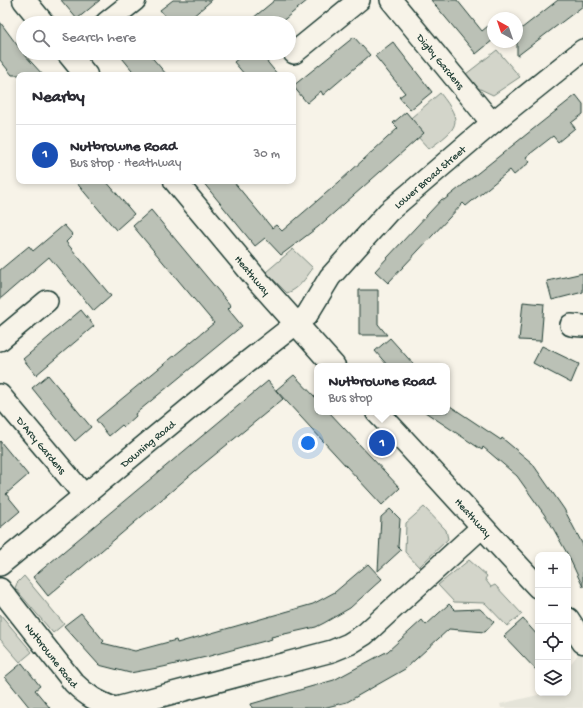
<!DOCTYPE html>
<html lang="en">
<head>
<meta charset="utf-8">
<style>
  :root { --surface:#fff; --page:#f2f2f3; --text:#2b2b33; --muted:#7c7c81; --line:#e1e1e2; --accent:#2563eb }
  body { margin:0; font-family:"Gochi Hand",sans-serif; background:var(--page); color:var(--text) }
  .controls { position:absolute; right:12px; bottom:12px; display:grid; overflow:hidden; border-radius:8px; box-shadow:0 2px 6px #0003 }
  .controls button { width:36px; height:36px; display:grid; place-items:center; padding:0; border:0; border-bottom:1px solid var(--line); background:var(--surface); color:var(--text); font:20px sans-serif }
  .compass { position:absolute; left:487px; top:12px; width:36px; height:36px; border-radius:50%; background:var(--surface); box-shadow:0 2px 6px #0003; rotate:320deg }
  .you { position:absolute; left:308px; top:443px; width:14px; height:14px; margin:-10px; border:3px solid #fff; border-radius:50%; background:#1a73e8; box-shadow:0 0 0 6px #1a73e833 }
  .badge { display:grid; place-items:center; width:26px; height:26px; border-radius:50%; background:var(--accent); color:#fff; font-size:13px; font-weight:700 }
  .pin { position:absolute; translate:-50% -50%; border:2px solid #fff; box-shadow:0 1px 4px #0006 }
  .popup { position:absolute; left:314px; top:363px; width:136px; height:52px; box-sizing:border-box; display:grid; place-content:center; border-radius:8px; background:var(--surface); filter:drop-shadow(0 1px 3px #0005); font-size:13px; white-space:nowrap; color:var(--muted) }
  .popup b { font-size:15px; color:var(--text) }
  .popup::after { content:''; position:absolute; left:50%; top:100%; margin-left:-8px; border:8px solid transparent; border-top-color:var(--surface) }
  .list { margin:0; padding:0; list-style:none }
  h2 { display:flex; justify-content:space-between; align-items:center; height:52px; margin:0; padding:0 16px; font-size:17px }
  h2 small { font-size:13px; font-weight:400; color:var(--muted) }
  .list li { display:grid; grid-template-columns:26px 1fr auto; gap:12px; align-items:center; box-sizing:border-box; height:60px; padding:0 16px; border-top:1px solid var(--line) }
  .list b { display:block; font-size:15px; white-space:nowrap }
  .list p { margin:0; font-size:13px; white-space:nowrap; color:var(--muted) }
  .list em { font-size:13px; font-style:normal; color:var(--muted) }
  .icon { flex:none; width:22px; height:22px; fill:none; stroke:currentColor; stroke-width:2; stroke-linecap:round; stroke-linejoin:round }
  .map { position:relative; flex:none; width:583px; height:708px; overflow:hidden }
  .search { position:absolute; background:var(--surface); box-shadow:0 2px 6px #0003; left:16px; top:16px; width:280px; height:44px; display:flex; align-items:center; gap:10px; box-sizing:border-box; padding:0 14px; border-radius:22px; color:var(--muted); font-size:15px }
  .panel { position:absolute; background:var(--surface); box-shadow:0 2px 6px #0003; left:16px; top:72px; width:280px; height:112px; border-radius:8px }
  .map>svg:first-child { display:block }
</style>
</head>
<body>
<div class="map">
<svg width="583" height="708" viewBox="0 0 583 708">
  <rect width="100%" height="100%" fill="#f7f3e8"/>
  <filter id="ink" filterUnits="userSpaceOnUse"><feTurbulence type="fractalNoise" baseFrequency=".025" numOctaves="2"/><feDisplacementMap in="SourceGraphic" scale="8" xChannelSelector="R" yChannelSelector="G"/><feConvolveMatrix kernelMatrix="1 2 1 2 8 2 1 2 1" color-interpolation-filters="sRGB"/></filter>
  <g filter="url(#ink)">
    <!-- built -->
    <polygon fill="#e5e4d9" points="583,648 583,708 501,708 500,704 538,695 540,693 568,693 568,667"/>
    <!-- green -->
    <g fill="#d3d5ca" stroke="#79897f">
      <polygon points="497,50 520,77 493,95 478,88 466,74"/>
      <path d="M440,93C465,124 457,128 429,149L405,123Z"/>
      <path d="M293,249L313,268C305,279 299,289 287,293L266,272Z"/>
      <polygon points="424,507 446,530 448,539 419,567 405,552 406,523"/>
      <polygon points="469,560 487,576 485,579 491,587 495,585 522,614 507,626 485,603 454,602 438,585"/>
      <polygon points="24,576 64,624 53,633 15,588 17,583"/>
      <polygon points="0,614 32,652 20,662 0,639"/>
    </g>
    <!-- building -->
    <g fill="#bbc1b6" stroke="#1f3d34">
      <polygon points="61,0 100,0 77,19"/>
      <polygon points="173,0 212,0 185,23 171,23 160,10"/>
      <polygon points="275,0 308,0 280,23 247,23"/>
      <polygon points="431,0 457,0 482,31 488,26 493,32 493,40 476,54"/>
      <polygon points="558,0 583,0 583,6 517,56 517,32"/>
      <polygon points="0,22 23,53 43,75 12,75 0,60"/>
      <polygon points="354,37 370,55 323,95 321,91 307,103 293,86"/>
      <polygon points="393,42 432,92 410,110 399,97 405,93 375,56"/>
      <polygon points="118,53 148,53 167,75 136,75"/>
      <polygon points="245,53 260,53 278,75 245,75 234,62"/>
      <polygon points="576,95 583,104 583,114 571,123 575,128 558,142 553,136 526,157 530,162 514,175 510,170 466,206 463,203 388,283 375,271 442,199 444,200"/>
      <polygon points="406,112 424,133 318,227 281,255 265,238 255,246 202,181 233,181 272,228 276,225 282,231 339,182 398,128 393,123"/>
      <polygon points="75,181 106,181 134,214 116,230"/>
      <polygon points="151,210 231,306 228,309 242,326 135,414 136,416 124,427 122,425 109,436 96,420 214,323 133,226"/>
      <polygon points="64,225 73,235 66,242 111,296 94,311 49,257 0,299 0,270 29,246 33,251"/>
      <polygon points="583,273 583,292 552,300 547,281"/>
      <polygon points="359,290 378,290 378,324 387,335 359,335"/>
      <polygon points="523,302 544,304 541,341 519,340"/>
      <polygon points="81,310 94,326 36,375 23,359"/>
      <polygon points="390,338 415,366 388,366 375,351"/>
      <polygon points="542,346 579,364 571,383 533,363"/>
      <polygon points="48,375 91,427 75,441 32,388"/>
      <polygon points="294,375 317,399 317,412 329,412 400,488 382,505 276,390"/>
      <polygon points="268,381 283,399 201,466 48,596 33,577"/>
      <polygon points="447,404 501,440 502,438 532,463 564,509 583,545 583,587 568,555 549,521 517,476 483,447 482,450 425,412 447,412"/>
      <polygon points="0,441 28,475 6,494 20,511 0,528"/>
      <polygon points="390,509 400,519 398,547 401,550 378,571 381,517"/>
      <polygon points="368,564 382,579 350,608 324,623 316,627 271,637 272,639 206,657 163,667 130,673 99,665 64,626 81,613 104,641 102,643 135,651 176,640 177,643 313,604 335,592"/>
      <polygon points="449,604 455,610 480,609 494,622 485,632 449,629 405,669 347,702 323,708 252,708 251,704 334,680 388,651 422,620 426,625"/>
      <polygon points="523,619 538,636 538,672 504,636"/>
      <polygon points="22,663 40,686 35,690 50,708 30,708 5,677"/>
    </g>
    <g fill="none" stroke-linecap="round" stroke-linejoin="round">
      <!-- minor casing -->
      <g stroke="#1f3d34" stroke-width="24">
        <g id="minor">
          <path id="s1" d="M391,0L492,123"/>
          <polyline points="106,23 135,0"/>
          <polyline points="294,53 359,0"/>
          <polyline points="571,325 583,326"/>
          <polyline points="0,340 47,301"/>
          <path id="s2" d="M0,395L84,495"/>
          <path id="s3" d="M0,565L224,380L307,315L330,277L388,212L492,123L583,50"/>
          <path id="s4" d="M0,589L74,683C87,696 98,702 114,708"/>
          <polyline points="116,708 332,651 349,644 365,634 482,527"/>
        </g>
      </g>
      <!-- major casing -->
      <g stroke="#1f3d34" stroke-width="25">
        <g id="major">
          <polyline points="24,0 43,23"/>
          <polyline points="68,53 86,75"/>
          <path id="s5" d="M175,181L259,282L334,366"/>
          <path id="s6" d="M377,412C432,469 483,529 538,587"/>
          <polyline points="568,619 583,642"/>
        </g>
      </g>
      <!-- minor -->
      <use href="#minor" stroke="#f7f3e8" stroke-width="21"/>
      <!-- major -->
      <use href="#major" stroke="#f7f3e8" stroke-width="22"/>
    </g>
  </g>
  <g text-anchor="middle" stroke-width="3" stroke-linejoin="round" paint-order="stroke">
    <!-- street labels -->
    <g font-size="11" fill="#1f3d34" stroke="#f7f3e8">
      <text dy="4" stroke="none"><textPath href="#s1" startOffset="79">Digby Gardens</textPath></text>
      <text dy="4" stroke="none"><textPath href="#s3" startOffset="582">Lower Broad Street</textPath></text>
      <text dy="4" stroke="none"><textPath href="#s5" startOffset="122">Heathway</textPath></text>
      <text dy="4" stroke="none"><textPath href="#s3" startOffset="191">Downing Road</textPath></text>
      <text dy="4" stroke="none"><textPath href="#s2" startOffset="65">D'Arcy Gardens</textPath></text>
      <text dy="4" stroke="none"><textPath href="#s6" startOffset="143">Heathway</textPath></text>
      <text dy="4" stroke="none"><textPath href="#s4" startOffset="84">Nutbrowne Road</textPath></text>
    </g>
  </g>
</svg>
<div class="controls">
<button>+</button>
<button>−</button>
<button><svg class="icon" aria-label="locate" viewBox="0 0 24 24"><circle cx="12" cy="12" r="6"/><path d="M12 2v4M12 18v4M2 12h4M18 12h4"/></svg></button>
<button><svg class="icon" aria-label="layers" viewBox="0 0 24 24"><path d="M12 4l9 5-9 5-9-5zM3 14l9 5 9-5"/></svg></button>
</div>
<svg class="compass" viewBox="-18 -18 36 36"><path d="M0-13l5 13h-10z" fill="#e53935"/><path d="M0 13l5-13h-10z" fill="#7c7c81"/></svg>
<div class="you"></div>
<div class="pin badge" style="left:382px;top:443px;background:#1a4fb4">1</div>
<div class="popup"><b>Nutbrowne Road</b>Bus stop</div>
<div class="search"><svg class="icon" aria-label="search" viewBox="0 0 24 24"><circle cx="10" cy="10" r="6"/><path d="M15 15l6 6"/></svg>Search here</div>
<section class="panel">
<h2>Nearby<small></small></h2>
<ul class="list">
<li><span class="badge" style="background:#1a4fb4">1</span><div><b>Nutbrowne Road</b><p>Bus stop · Heathway</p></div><em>30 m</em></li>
</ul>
</section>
</div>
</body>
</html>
